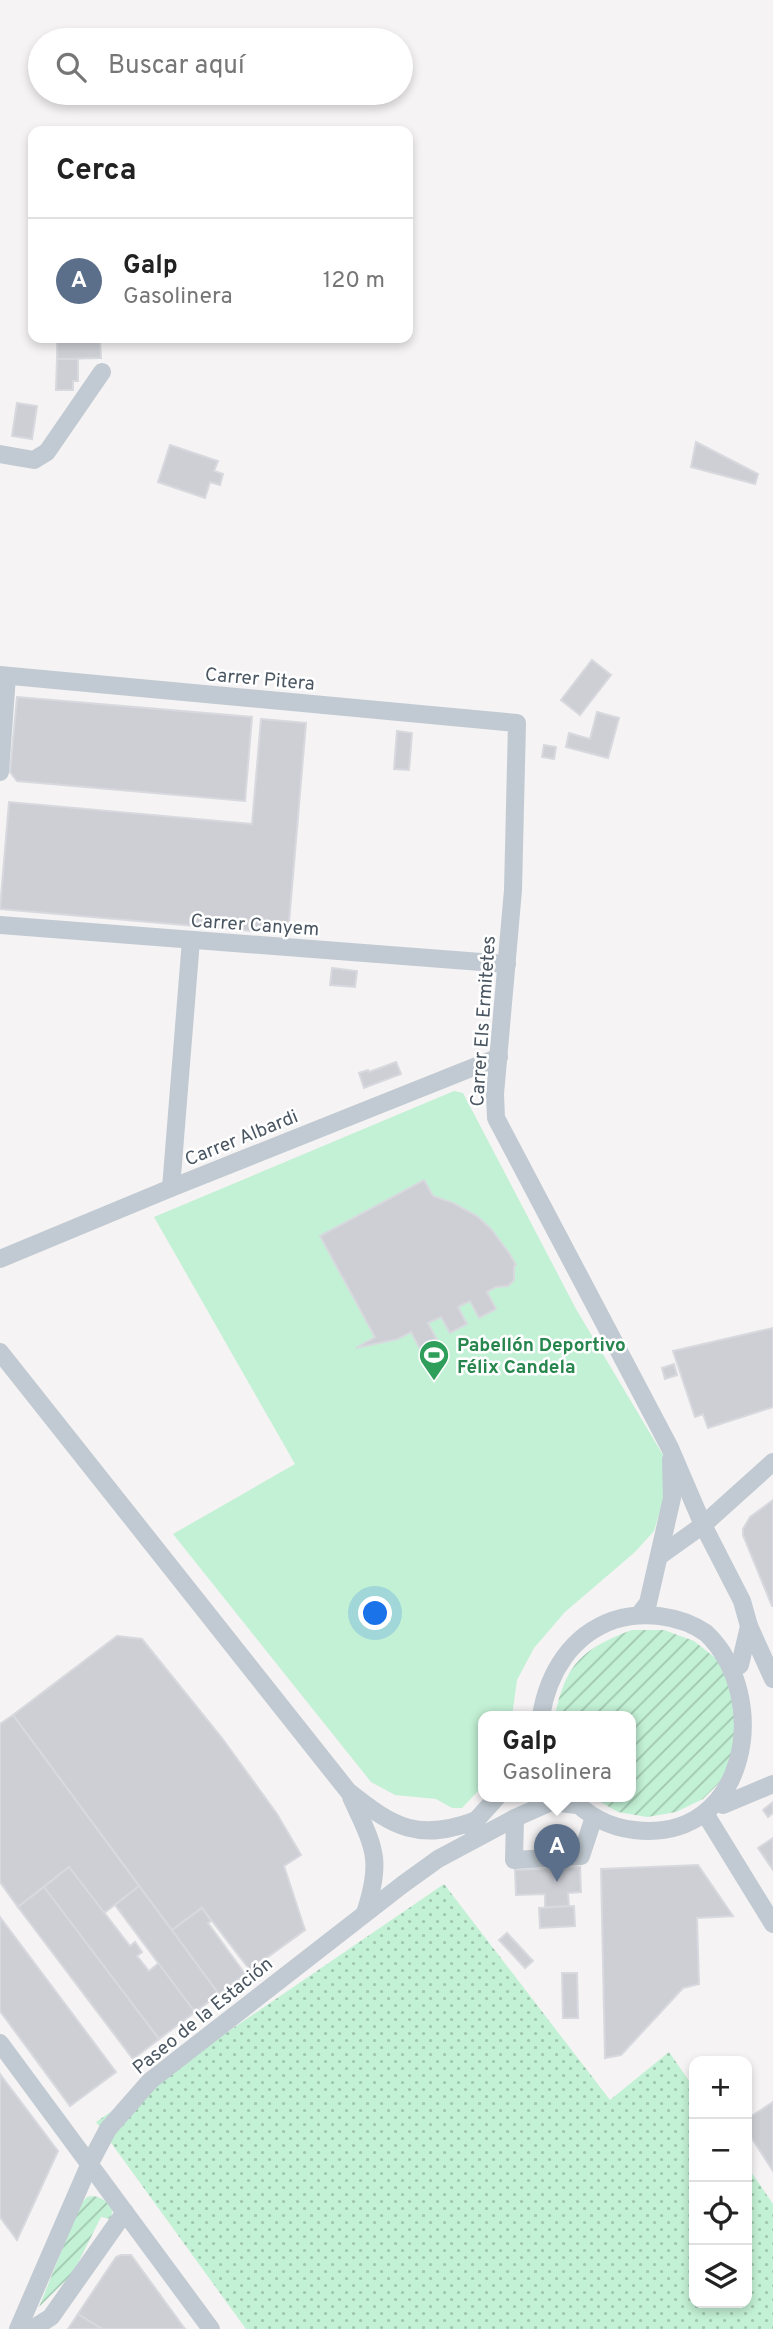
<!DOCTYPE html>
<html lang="es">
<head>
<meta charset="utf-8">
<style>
  :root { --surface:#fff; --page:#f6f6f6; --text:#222; --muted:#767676; --line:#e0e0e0; --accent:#7c3aed }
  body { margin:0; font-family:Overpass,sans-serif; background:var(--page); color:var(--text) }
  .controls { position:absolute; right:21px; bottom:21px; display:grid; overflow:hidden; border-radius:14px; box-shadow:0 4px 10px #0003 }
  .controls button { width:63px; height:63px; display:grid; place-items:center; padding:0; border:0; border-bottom:2px solid var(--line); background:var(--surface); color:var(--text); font:35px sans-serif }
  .you { position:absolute; left:376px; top:1614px; width:24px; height:24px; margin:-18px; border:5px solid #fff; border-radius:50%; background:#1a73e8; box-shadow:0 0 0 10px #1a73e833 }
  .badge { display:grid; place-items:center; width:46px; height:46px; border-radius:50%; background:var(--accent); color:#fff; font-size:23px; font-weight:700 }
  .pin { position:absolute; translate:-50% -58px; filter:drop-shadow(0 2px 4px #0008) }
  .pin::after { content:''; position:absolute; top:37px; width:24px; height:21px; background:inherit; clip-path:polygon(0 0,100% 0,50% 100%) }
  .popup { position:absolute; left:478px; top:1711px; width:158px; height:91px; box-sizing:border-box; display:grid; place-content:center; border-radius:14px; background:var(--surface); filter:drop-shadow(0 2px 5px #0005); font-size:23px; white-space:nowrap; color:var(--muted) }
  .popup b { font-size:26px; color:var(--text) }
  .popup::after { content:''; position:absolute; left:50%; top:100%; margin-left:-14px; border:14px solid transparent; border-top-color:var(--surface) }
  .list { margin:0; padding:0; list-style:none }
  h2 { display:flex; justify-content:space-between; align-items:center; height:91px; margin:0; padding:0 28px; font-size:30px }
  h2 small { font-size:23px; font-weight:400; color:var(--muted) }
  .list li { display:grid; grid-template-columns:46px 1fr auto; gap:21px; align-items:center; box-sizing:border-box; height:126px; padding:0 28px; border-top:2px solid var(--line) }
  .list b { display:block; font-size:26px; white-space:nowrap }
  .list p { margin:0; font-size:23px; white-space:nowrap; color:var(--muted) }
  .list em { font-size:23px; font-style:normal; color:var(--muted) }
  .icon { flex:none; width:38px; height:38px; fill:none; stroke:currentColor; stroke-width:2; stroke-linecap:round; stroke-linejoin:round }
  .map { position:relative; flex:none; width:773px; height:2329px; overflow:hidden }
  .search { position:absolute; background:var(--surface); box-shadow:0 4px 10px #0003; left:28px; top:28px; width:385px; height:77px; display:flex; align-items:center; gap:18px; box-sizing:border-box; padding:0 24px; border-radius:38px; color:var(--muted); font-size:26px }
  .panel { position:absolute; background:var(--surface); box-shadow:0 4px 10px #0003; left:28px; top:126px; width:385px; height:217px; border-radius:14px }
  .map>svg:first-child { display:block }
</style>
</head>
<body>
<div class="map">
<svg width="773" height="2329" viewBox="0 0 773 2329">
  <defs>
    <pattern id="grass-dots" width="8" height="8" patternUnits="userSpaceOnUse" patternTransform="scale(1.75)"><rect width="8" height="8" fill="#c3f1d5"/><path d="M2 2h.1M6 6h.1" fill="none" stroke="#a0c6b0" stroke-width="1.8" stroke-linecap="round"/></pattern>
    <pattern id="garden-furrows" width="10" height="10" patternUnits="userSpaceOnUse" patternTransform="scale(1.75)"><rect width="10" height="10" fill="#c3f1d5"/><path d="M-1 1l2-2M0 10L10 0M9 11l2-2" fill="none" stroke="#a0c6b0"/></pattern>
  </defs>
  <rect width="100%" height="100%" fill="#f5f3f3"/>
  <!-- grass -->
  <polygon fill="url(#grass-dots)" points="444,1884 610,2100 669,2052 694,2088 694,2303 747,2303 747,2166 773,2204 773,2329 246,2329 96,2122"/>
  <!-- garden -->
  <g fill="url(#garden-furrows)">
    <path d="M632,1630H664L694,1641L719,1661L742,1720L724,1778L703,1799L676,1812L647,1817L618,1812L590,1796H630V1716H555C565,1664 583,1648 632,1630Z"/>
    <path d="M93,2196C103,2198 107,2201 113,2210L110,2219L101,2217L73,2273L39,2307L80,2205L87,2197Z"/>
  </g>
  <!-- pitch -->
  <polygon fill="#c3f1d5" points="454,1091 463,1093 576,1309 663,1455 663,1501 654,1531 635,1552 565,1612 534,1648 517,1680 512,1716 484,1716 483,1786 462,1808 452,1808 436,1799 395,1795 371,1782 173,1534 295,1464 154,1217"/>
  <!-- building -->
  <g fill="#cdcfd5" stroke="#d7d9de" stroke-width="2">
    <polygon points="57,338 100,338 101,358 57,359"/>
    <polygon points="57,359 78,359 78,381 73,381 73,390 56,390"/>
    <polygon points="17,403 37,406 32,439 12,436"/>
    <polygon points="696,442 758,474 755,484 691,467"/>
    <polygon points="170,445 218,461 214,471 223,474 220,485 210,482 205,498 158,482"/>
    <polygon points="592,660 611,675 580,715 561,700"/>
    <polygon points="17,697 252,717 245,801 17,781 10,772"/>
    <polygon points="597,712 619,718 608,758 566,747 569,733 590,739"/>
    <polygon points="261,719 306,723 288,934 0,909 9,802 252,824"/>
    <polygon points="397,731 412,733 409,770 394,769"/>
    <polygon points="544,745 556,747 554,759 542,757"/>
    <polygon points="332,968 357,971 355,987 330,985"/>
    <polygon points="396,1062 401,1074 364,1088 359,1073 368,1070 369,1072"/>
    <polygon points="424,1180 433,1196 453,1203 477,1216 491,1229 509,1253 516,1265 514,1266 514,1280 508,1286 496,1287 487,1292 496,1309 479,1318 470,1301 458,1307 467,1324 450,1333 441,1317 428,1323 437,1340 420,1349 411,1332 398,1339 356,1348 375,1337 320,1236"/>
    <polygon points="773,1328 773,1407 708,1428 703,1414 695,1417 673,1351"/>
    <polygon points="674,1364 677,1375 665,1379 662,1368"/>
    <polygon points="773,1500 773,1606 772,1606 743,1535 743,1529 750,1517"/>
    <polygon points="117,1636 142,1639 222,1738 277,1814 301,1855 284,1866 305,1930 250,1970 202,1908 172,1930 13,1715"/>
    <polygon points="13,1715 139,1886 104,1913 69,1867 18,1907 0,1882 0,1724"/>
    <polygon points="773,1802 773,1813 768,1817 763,1810"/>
    <polygon points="773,1838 773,1870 758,1848"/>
    <polygon points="698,1865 733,1916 697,1918 699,1984 683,1988 621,2055 605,2058 601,1869"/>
    <polygon points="69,1867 130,1946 135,1942 142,1952 137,1956 149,1971 159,1963 195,2012 159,2039 44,1887"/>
    <polygon points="580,1867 581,1892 568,1893 569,1906 545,1907 545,1894 516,1895 515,1870"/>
    <polygon points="139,1886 219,1994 195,2012 115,1905"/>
    <polygon points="44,1887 159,2039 133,2059 18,1907"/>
    <polygon points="574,1906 575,1926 540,1928 539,1908"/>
    <polygon points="202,1908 211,1921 208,1923 245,1974 219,1994 172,1930"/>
    <polygon points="0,1917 116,2072 70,2106 0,2011"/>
    <polygon points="507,1933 533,1961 525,1968 499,1940"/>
    <polygon points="562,1973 577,1973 578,2018 563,2018"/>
    <polygon points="0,2074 58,2151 17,2240 0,2217"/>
    <polygon points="773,2102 773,2171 747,2131 747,2119"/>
    <polygon points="121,2255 131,2255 185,2329 102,2329 78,2314 116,2257"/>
    <polygon points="78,2314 102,2329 68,2329"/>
  </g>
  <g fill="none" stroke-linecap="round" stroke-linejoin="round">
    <!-- minor -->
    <g stroke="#c1cad2" stroke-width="18">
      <polyline points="0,454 34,460 47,452 102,372"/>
      <polyline points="0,675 517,723 513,890 495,1094 496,1118 670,1448 703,1525 742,1601 749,1626 740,1665"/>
      <polyline points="0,772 7,676"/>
      <polyline points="0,925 507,964"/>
      <polyline points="171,1188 191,940"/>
      <polyline points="0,1259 171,1188 499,1057"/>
      <path d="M0,1352L348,1791C394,1828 419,1842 477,1820"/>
      <polyline points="661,1555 703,1525 773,1462"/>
      <polyline points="639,1615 648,1603 672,1498 671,1460"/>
      <polyline points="749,1626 773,1679"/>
      <path d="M541,1716C548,1673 571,1635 614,1620C644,1611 680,1615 706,1633C773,1697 748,1844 634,1830C609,1827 586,1815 570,1796"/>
      <path d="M351,1797C374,1847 383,1859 365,1913"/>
      <polyline points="723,1805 773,1784"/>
      <polyline points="706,1815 773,1924"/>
      <polyline points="515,1818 514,1860 581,1856 594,1817"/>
      <polyline points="470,1827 498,1796"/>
      <polyline points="0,2043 211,2329"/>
      <polyline points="18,2329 90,2163 108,2129 150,2081 402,1885 438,1859 515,1818 551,1802 577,1805"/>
      <polyline points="32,2329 51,2317 125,2212"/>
    </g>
  </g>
  <!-- icons -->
  <defs>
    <g id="stadium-pin" transform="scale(1.575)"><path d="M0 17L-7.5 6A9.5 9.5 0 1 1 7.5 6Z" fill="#2e9e5b" stroke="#fff"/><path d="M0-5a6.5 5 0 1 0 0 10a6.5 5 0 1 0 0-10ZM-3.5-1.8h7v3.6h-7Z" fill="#fff"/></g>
  </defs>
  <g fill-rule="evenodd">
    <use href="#stadium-pin" x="434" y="1355"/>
  </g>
  <g text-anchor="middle" stroke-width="5" stroke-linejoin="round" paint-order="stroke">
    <!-- street labels -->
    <g font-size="19" fill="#4a5661" stroke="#fff">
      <text transform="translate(260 678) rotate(5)" y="7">Carrer Pitera</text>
      <text transform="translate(255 924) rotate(4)" y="7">Carrer Canyem</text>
      <text transform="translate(482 1021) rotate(-86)" y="7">Carrer Els Ermitetes</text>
      <text transform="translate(241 1137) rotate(-22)" y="7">Carrer Albardi</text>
      <text transform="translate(202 2015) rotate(-39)" y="7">Paseo de la Estación</text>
    </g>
    <!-- leisure labels -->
    <g font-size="19" font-weight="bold" fill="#27864d" stroke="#fff" text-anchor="start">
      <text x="457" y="1351">Pabellón Deportivo<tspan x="457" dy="22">Félix Candela</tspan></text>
    </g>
  </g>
</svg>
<div class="controls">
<button>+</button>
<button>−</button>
<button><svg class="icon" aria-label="locate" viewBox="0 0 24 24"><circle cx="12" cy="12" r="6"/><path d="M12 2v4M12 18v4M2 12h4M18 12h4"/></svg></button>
<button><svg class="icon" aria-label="layers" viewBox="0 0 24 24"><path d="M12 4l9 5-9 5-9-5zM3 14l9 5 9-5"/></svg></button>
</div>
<div class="you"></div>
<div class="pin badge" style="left:557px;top:1882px;background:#5c6f8a">A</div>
<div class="popup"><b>Galp</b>Gasolinera</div>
<div class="search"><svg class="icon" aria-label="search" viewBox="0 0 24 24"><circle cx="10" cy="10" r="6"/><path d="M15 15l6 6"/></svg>Buscar aquí</div>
<section class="panel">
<h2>Cerca<small></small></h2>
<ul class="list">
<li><span class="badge" style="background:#5c6f8a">A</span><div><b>Galp</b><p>Gasolinera</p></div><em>120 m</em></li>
</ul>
</section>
</div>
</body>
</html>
